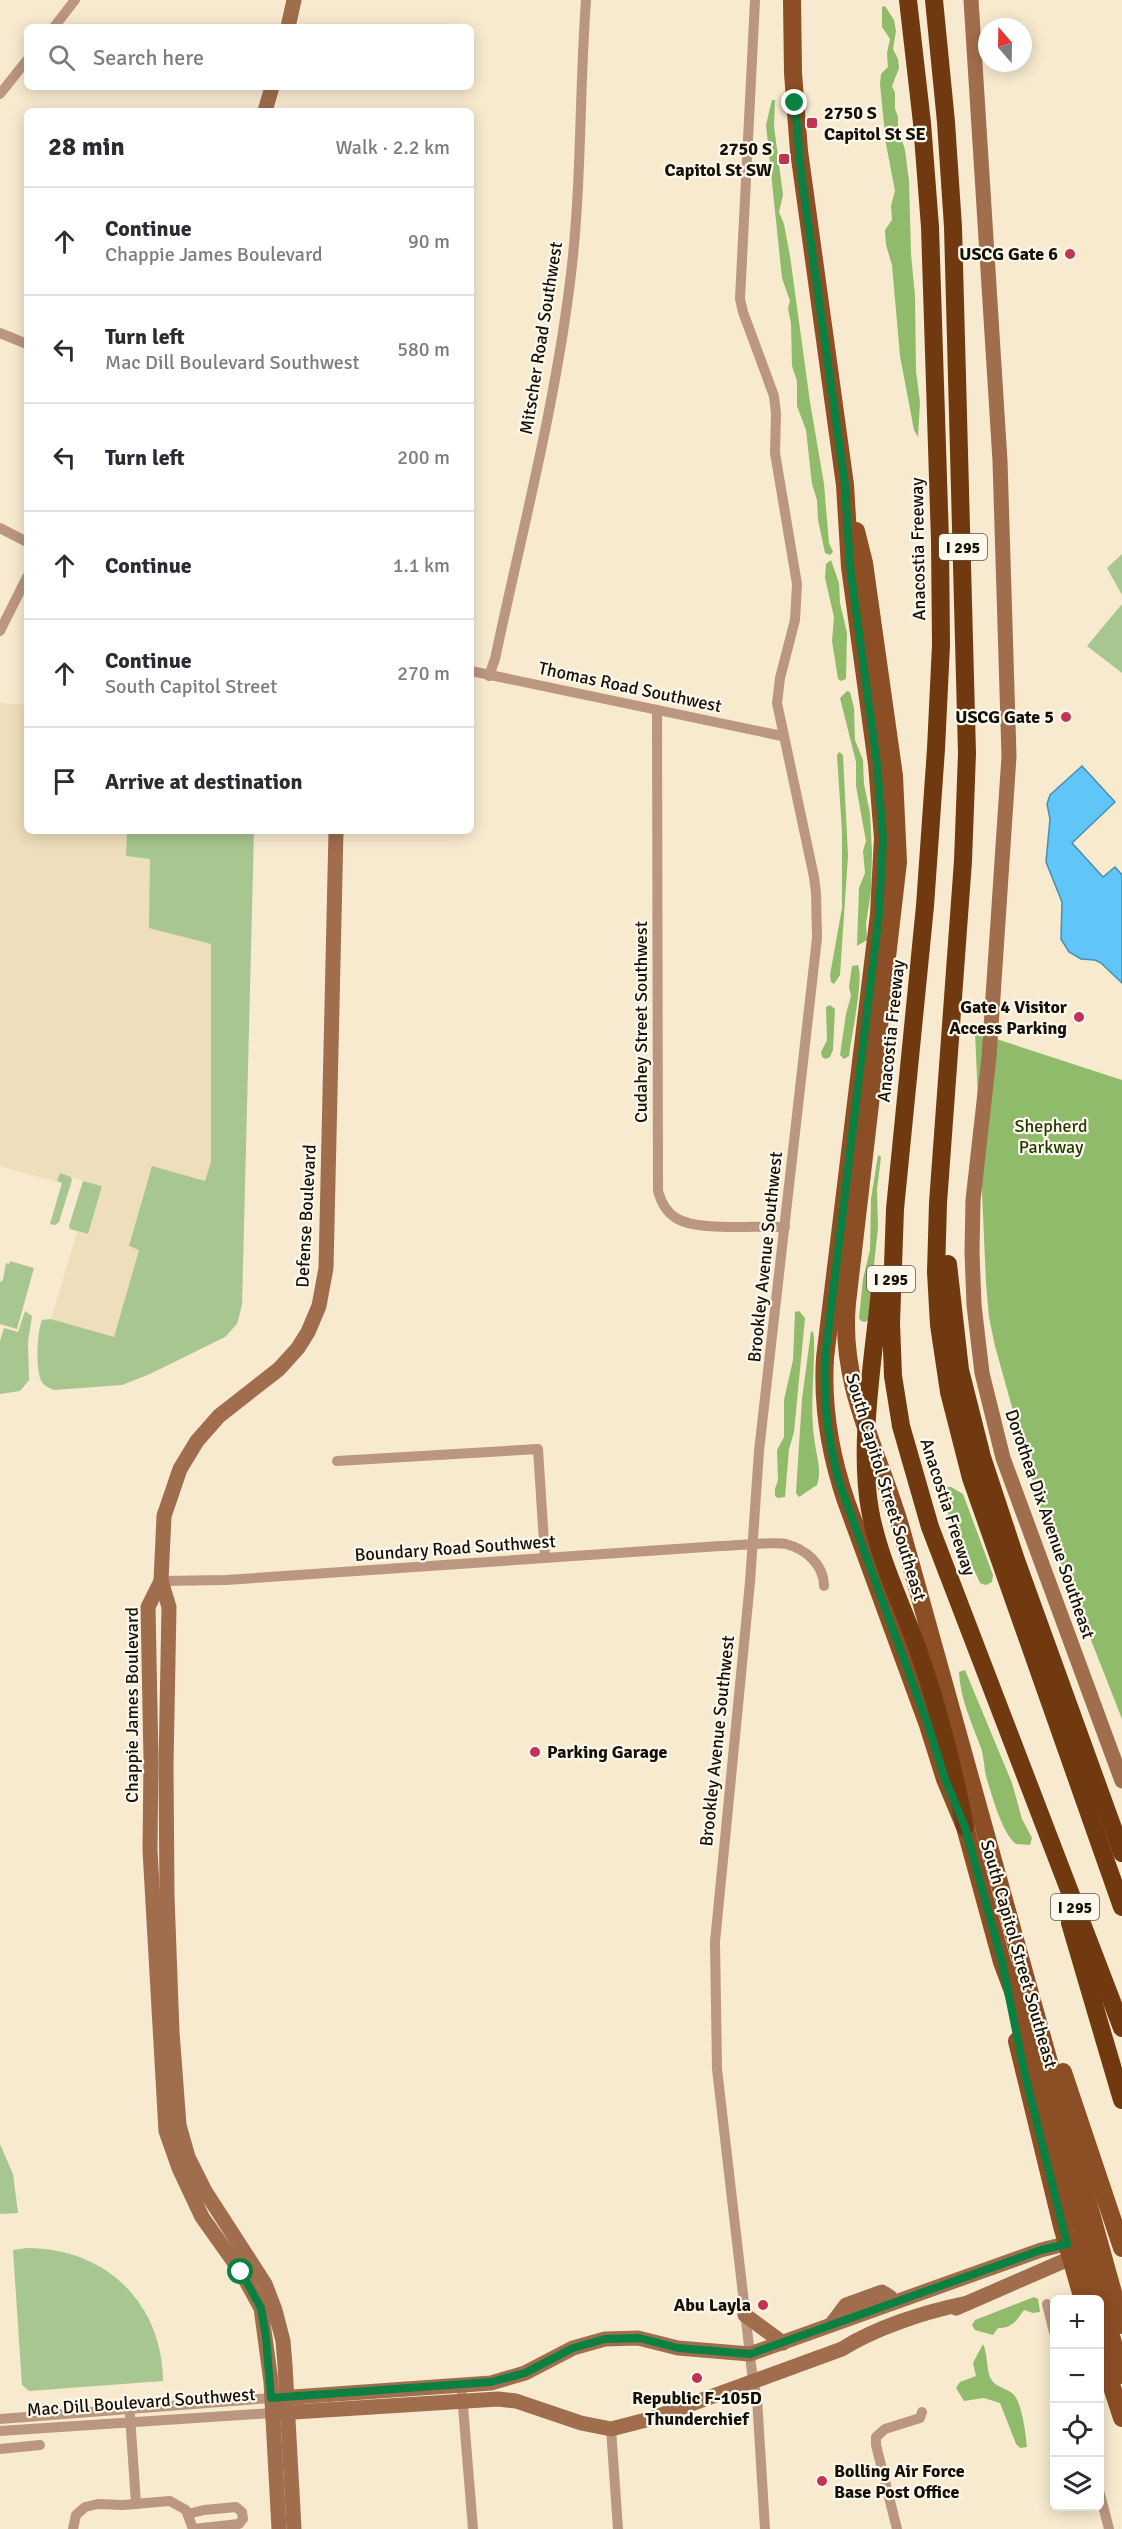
<!DOCTYPE html>
<html lang="en">
<head>
<meta charset="utf-8">
<style>
  :root { --surface:#fff; --page:#f2f2f3; --text:#2b2b33; --muted:#7c7c81; --line:#e1e1e2 }
  body { margin:0; font-family:Signika,sans-serif; background:var(--page); color:var(--text) }
  .controls { position:absolute; right:18px; bottom:18px; display:grid; overflow:hidden; border-radius:9px; box-shadow:0 3px 15px #0003 }
  .controls button { width:54px; height:54px; display:grid; place-items:center; padding:0; border:0; border-bottom:2px solid var(--line); background:var(--surface); color:var(--text); font:30px sans-serif }
  .compass { position:absolute; left:978px; top:18px; width:54px; height:54px; border-radius:50%; background:var(--surface); box-shadow:0 3px 15px #0003; rotate:340deg }
  .stop { position:absolute; width:18px; height:18px; margin:-14px; border:4px solid #0b8043; border-radius:50%; background:#fff }
  .stop.end { background:#0b8043; border-color:#fff; box-shadow:0 2px 6px #0008 }
  .list { margin:0; padding:0; list-style:none }
  h2 { display:flex; justify-content:space-between; align-items:center; height:78px; margin:0; padding:0 24px; font-size:26px }
  h2 small { font-size:20px; font-weight:400; color:var(--muted) }
  .list li { display:grid; grid-template-columns:39px 1fr auto; gap:18px; align-items:center; box-sizing:border-box; height:108px; padding:0 24px; border-top:2px solid var(--line) }
  .list b { display:block; font-size:22px; white-space:nowrap }
  .list p { margin:0; font-size:20px; white-space:nowrap; color:var(--muted) }
  .list em { font-size:20px; font-style:normal; color:var(--muted) }
  .icon { flex:none; width:33px; height:33px; fill:none; stroke:currentColor; stroke-width:2; stroke-linecap:round; stroke-linejoin:round }
  .map { position:relative; flex:none; width:1122px; height:2529px; overflow:hidden }
  .search { position:absolute; background:var(--surface); box-shadow:0 3px 15px #0003; left:24px; top:24px; width:450px; height:66px; display:flex; align-items:center; gap:15px; box-sizing:border-box; padding:0 21px; border-radius:9px; color:var(--muted); font-size:22px }
  .panel { position:absolute; background:var(--surface); box-shadow:0 3px 15px #0003; left:24px; top:108px; width:450px; height:726px; border-radius:9px }
  .map>svg:first-child { display:block }
</style>
</head>
<body>
<div class="map">
<svg width="1122" height="2529" viewBox="0 0 1122 2529">
  <rect width="100%" height="100%" fill="#f7eacf"/>
  <!-- built -->
  <polygon fill="#eedebc" points="0,703 27,705 27,831 127,831 126,856 150,858 211,944 211,1162 205,1181 153,1167 130,1247 139,1250 114,1338 51,1319 77,1232 88,1234 102,1186 60,1174 57,1182 0,1166"/>
  <!-- green -->
  <g fill="#a8c68f">
    <polygon points="1122,554 1122,595 1107,568"/>
    <polygon points="1122,604 1122,673 1087,646"/>
    <path d="M127,831H254L242,1305L237,1324L225,1337L150,1374L122,1385L54,1390C50,1388 44,1386 42,1382C35,1371 37,1332 42,1320L51,1319L114,1337L139,1250L129,1246L152,1166L205,1181L211,1162V944L149,928L150,859L126,856Z"/>
    <polygon points="60,1173 71,1177 72,1180 59,1222 55,1225 50,1224 62,1183 57,1181"/>
    <polygon points="83,1181 102,1186 88,1234 70,1229 69,1226"/>
    <polygon points="10,1261 34,1268 17,1329 0,1324 0,1282 3,1280 6,1263 9,1264"/>
    <polygon points="25,1311 32,1316 28,1342 29,1380 20,1391 0,1394 0,1341 4,1328 18,1332"/>
    <polygon points="0,2144 13,2174 18,2213 0,2214"/>
    <path d="M27,2248C105,2248 162,2302 163,2381L29,2391L22,2385L13,2250Z"/>
  </g>
  <!-- forest -->
  <g fill="#90bb6a">
    <polygon points="885,6 894,20 896,31 893,49 898,59 899,68 892,86 895,93 895,109 898,117 898,127 905,150 909,181 911,254 915,296 916,371 920,402 918,437 914,430 900,356 892,265 886,245 885,230 892,220 891,206 895,191 886,144 880,84 881,74 888,67 887,53 890,39 882,27 882,7"/>
    <polygon points="772,100 775,100 774,126 783,195 779,212 784,224 790,256 810,402 824,484 829,543 833,552 830,555 825,553 818,520 817,500 812,484 806,430 797,406 797,381 792,366 791,324 788,308 790,301 782,278 766,125"/>
    <polygon points="831,560 839,583 840,603 847,633 846,679 841,681 838,679 832,641 834,617 825,578 826,564"/>
    <polygon points="847,691 850,692 854,708 855,740 863,760 864,784 870,813 872,852 871,891 866,924 867,940 857,946 859,888 865,873 863,851 866,841 856,786 856,762 840,698"/>
    <polygon points="839,752 843,755 848,856 840,975 834,984 831,982 830,975 842,908 842,832 837,755"/>
    <path d="M858,965C864,979 851,1038 849,1056L844,1059L840,1055L846,1014L851,996L849,987L852,966Z"/>
    <polygon points="830,1005 835,1009 833,1050 830,1057 826,1059 822,1057 821,1052 827,1040 826,1007"/>
    <polygon points="975,1032 1122,1080 1122,1719 1042,1515 995,1346 989,1317 986,1283"/>
    <polygon points="878,1155 881,1157 877,1189 878,1228 868,1320 865,1322 861,1321 859,1318 863,1279 870,1250 871,1199"/>
    <polygon points="799,1311 805,1318 794,1432 789,1449 785,1497 778,1498 775,1496 775,1489 778,1480 777,1450 784,1437 784,1400 793,1360 795,1312"/>
    <path d="M811,1331L813,1332L814,1337C815,1373 809,1408 815,1444C817,1459 822,1471 817,1485L799,1497L796,1493L802,1399Z"/>
    <path d="M945,1487H951L963,1494L993,1575L992,1582L986,1585L980,1583C971,1559 944,1528 948,1503L940,1493L941,1489Z"/>
    <path d="M965,1670L1012,1783L1022,1819L1032,1838L1030,1845L1016,1844C1002,1834 991,1792 986,1776C984,1767 984,1757 981,1748C972,1723 960,1699 959,1672Z"/>
    <path d="M1034,2297L1038,2299L1040,2312L1033,2313L1024,2310C1016,2321 1012,2328 998,2328L993,2335L975,2330L972,2325L975,2320Z"/>
    <path d="M983,2344C988,2354 986,2367 990,2377C994,2387 1004,2387 1012,2393C1022,2400 1026,2436 1027,2447L1020,2448L1016,2444L1000,2403L984,2398L964,2401L956,2388L960,2382L976,2376L973,2363Z"/>
  </g>
  <!-- water -->
  <polygon fill="#60c5f7" stroke="#4a8faf" stroke-width="1.5" points="1082,766 1115,802 1072,843 1103,877 1115,867 1122,875 1122,983 1101,963 1095,960 1081,959 1069,952 1061,939 1062,902 1046,862 1050,819 1047,804 1050,795"/>
  <g fill="none" stroke-linecap="round" stroke-linejoin="round">
    <!-- street -->
    <g stroke="#bb9681" stroke-width="10">
      <polyline points="755,0 740,299 743,312 774,396 776,414 775,453 797,584 795,620 780,678 777,703 814,877 816,893 817,938 759,1451 750,1582 715,1942 717,2069 753,2381 757,2398 765,2529"/>
      <polyline points="54,27 75,0"/>
      <polyline points="0,94 27,60"/>
      <polyline points="0,333 27,344"/>
      <polyline points="0,528 27,542"/>
      <polyline points="0,631 27,577"/>
      <polyline points="471,671 782,736"/>
      <path d="M489,676L495,659C521,536 553,414 569,290C582,194 579,96 586,0"/>
      <path d="M657,710L658,1191C661,1202 666,1212 676,1218C698,1232 757,1225 785,1227"/>
      <polyline points="337,1461 538,1449 545,1558"/>
      <path d="M161,1581L226,1580L720,1546C735,1546 774,1541 786,1544C805,1549 824,1564 824,1586"/>
      <polyline points="1047,2304 1054,2332"/>
      <polyline points="462,2394 473,2529"/>
      <polyline points="130,2415 136,2504"/>
      <polyline points="0,2419 271,2398"/>
      <polyline points="611,2429 618,2529"/>
      <polyline points="0,2431 272,2413"/>
      <polyline points="0,2449 40,2445"/>
      <polyline points="1100,2494 1109,2529"/>
      <polyline points="188,2514 204,2510 236,2507 242,2512 243,2519 239,2524 193,2529"/>
      <polyline points="73,2529 76,2515 85,2507 98,2504 123,2505 170,2501 186,2510 193,2529"/>
      <polyline points="897,2529 876,2445 876,2437 885,2429 920,2418 922,2412"/>
    </g>
    <!-- secondary -->
    <g stroke="#a06d4d" stroke-width="15">
      <polyline points="971,0 1000,461 1009,756 989,1057 973,1200 972,1252 974,1305 982,1373 1003,1458 1122,1781"/>
      <polyline points="288,27 294,0"/>
      <polyline points="265,111 272,87"/>
      <polyline points="161,1581 148,1607 151,1759 150,1850 166,2131 179,2168 202,2217 241,2272 261,2308 271,2382 279,2529"/>
      <polyline points="956,2308 1080,2254"/>
      <polyline points="745,2315 783,2343"/>
      <polyline points="831,2325 846,2305 882,2292 890,2297"/>
      <polyline points="279,2398 491,2383 525,2373 573,2348 605,2339 638,2338 678,2348 750,2354 1041,2250 1077,2241"/>
      <path d="M278,2413L498,2399L516,2401L581,2423L611,2429L650,2419L842,2349C875,2328 924,2312 963,2304"/>
      <polyline points="294,2529 285,2365 283,2341 275,2310 265,2284 205,2191 188,2157 179,2125 172,2032 167,1896 166,1765 169,1607 161,1581 164,1516 180,1469 197,1441 219,1416 279,1369 298,1348 308,1332 319,1306 326,1268 336,831"/>
    </g>
    <!-- primary -->
    <g stroke="#8c4e24" stroke-width="18">
      <path d="M792,0L793,73L799,151L845,485L850,567L877,764L883,838L879,914L825,1358C822,1407 830,1454 846,1501L928,1725L945,1779L965,1827L1002,1962L1020,2010L1122,2375"/>
      <path d="M856,531L864,563L894,776L898,862L847,1303C839,1386 879,1452 901,1529L1122,2325"/>
      <polyline points="1017,2041 1062,2226 1083,2300"/>
      <polyline points="1063,2072 1122,2248"/>
      <polyline points="1100,2350 1122,2418"/>
    </g>
    <!-- highway -->
    <g stroke="#713910" stroke-width="18">
      <polyline points="908,0 922,123 930,227 940,541 941,645 936,749 925,906 895,1209 891,1323 893,1376 901,1426 930,1527 1122,2028"/>
      <polyline points="934,0 946,122 953,227 967,753 963,861 938,1203 936,1272 939,1325 949,1392 971,1478 1122,1907"/>
      <polyline points="948,1264 960,1370 982,1457 1016,1560 1122,1853"/>
      <path d="M880,1289C874,1356 858,1444 870,1510C878,1557 901,1602 917,1647C938,1706 953,1766 965,1827"/>
      <polyline points="1070,1923 1122,2100"/>
    </g>
  </g>
  <g fill="none" stroke-linecap="round" stroke-linejoin="round">
    <!-- route -->
    <path stroke="#0b8043" stroke-width="8" d="M241,2272L261,2308L266,2337L271,2398L491,2382L525,2373L573,2348L605,2339L639,2338L678,2348L750,2354L1041,2250L1067,2244L1025,2075L1002,1962L965,1827L945,1779L928,1725L840,1485C828,1443 823,1401 825,1358L879,914L883,838L877,764L850,567L845,485L801,173L795,103"/>
  </g>
  <!-- markers -->
  <g fill="#c23252" stroke="#fdf8ed" stroke-width="2">
    <rect x="806" y="117" width="12" height="12" rx="3"/>
    <rect x="778" y="153" width="12" height="12" rx="3"/>
    <circle cx="1070" cy="254" r="6"/>
    <circle cx="1066" cy="717" r="6"/>
    <circle cx="1079" cy="1017" r="6"/>
    <circle cx="535" cy="1752" r="6"/>
    <circle cx="763" cy="2305" r="6"/>
    <circle cx="697" cy="2378" r="6"/>
    <circle cx="822" cy="2481" r="6"/>
  </g>
  <g text-anchor="middle" stroke-width="4.5" stroke-linejoin="round" paint-order="stroke">
    <!-- shield labels -->
    <g fill="#fdf8ed" stroke="#5b564c" stroke-width="1.5">
      <rect x="939" y="534" width="48" height="26" rx="4.5"/>
      <rect x="867" y="1266" width="48" height="26" rx="4.5"/>
      <rect x="1051" y="1894" width="48" height="26" rx="4.5"/>
    </g>
    <g font-size="16" font-weight="bold" fill="#151107">
      <text x="963" y="553">I 295</text>
      <text x="891" y="1285">I 295</text>
      <text x="1075" y="1913">I 295</text>
    </g>
    <!-- poi labels -->
    <g font-size="18" font-weight="bold" fill="#151107" stroke="#fdf8ed" text-anchor="end">
      <text x="824" y="119" text-anchor="start">2750 S<tspan x="824" dy="21">Capitol St SE</tspan></text>
      <text x="772" y="155">2750 S<tspan x="772" dy="21">Capitol St SW</tspan></text>
      <text x="1058" y="260">USCG Gate 6</text>
      <text x="1054" y="723">USCG Gate 5</text>
      <text x="1067" y="1013">Gate 4 Visitor<tspan x="1067" dy="21">Access Parking</tspan></text>
      <text x="547" y="1758" text-anchor="start">Parking Garage</text>
      <text x="751" y="2311">Abu Layla</text>
      <text x="697" y="2404" text-anchor="middle">Republic F-105D<tspan x="697" dy="21">Thunderchief</tspan></text>
      <text x="834" y="2477" text-anchor="start">Bolling Air Force<tspan x="834" dy="21">Base Post Office</tspan></text>
    </g>
    <!-- street labels -->
    <g font-size="18" fill="#151107" stroke="#fdf8ed">
      <text transform="translate(541 338) rotate(-81)" y="6">Mitscher Road Southwest</text>
      <text transform="translate(918 549) rotate(-91)" y="6">Anacostia Freeway</text>
      <text transform="translate(630 687) rotate(12)" y="6">Thomas Road Southwest</text>
      <text transform="translate(641 1022) rotate(-90)" y="6">Cudahey Street Southwest</text>
      <text transform="translate(891 1031) rotate(-84)" y="6">Anacostia Freeway</text>
      <text transform="translate(306 1216) rotate(-87)" y="6">Defense Boulevard</text>
      <text transform="translate(765 1257) rotate(-84)" y="6">Brookley Avenue Southwest</text>
      <text transform="translate(886 1487) rotate(73)" y="6">South Capitol Street Southeast</text>
      <text transform="translate(948 1507) rotate(72)" y="6">Anacostia Freeway</text>
      <text transform="translate(1050 1524) rotate(71)" y="6">Dorothea Dix Avenue Southeast</text>
      <text transform="translate(455 1548) rotate(-4)" y="6">Boundary Road Southwest</text>
      <text transform="translate(132 1705) rotate(-90)" y="6">Chappie James Boulevard</text>
      <text transform="translate(717 1741) rotate(-84)" y="6">Brookley Avenue Southwest</text>
      <text transform="translate(1019 1954) rotate(74)" y="6">South Capitol Street Southeast</text>
      <text transform="translate(141 2402) rotate(-4)" y="6">Mac Dill Boulevard Southwest</text>
    </g>
    <!-- park labels -->
    <g font-size="18" fill="#1f3900" stroke="#fdf8ed">
      <text x="1051" y="1132">Shepherd<tspan x="1051" dy="21">Parkway</tspan></text>
    </g>
  </g>
</svg>
<div class="controls">
<button>+</button>
<button>−</button>
<button><svg class="icon" aria-label="locate" viewBox="0 0 24 24"><circle cx="12" cy="12" r="6"/><path d="M12 2v4M12 18v4M2 12h4M18 12h4"/></svg></button>
<button><svg class="icon" aria-label="layers" viewBox="0 0 24 24"><path d="M12 4l9 5-9 5-9-5zM3 14l9 5 9-5"/></svg></button>
</div>
<svg class="compass" viewBox="-18 -18 36 36"><path d="M0-13l5 13h-10z" fill="#e53935"/><path d="M0 13l5-13h-10z" fill="#7c7c81"/></svg>
<div class="stop" style="left:241px;top:2272px"></div>
<div class="stop end" style="left:795px;top:103px"></div>
<div class="search"><svg class="icon" aria-label="search" viewBox="0 0 24 24"><circle cx="10" cy="10" r="6"/><path d="M15 15l6 6"/></svg>Search here</div>
<section class="panel">
<h2>28 min<small>Walk · 2.2 km</small></h2>
<ul class="list">
<li><svg class="icon" aria-label="ahead" viewBox="0 0 24 24"><path d="M12 20V5M6 11l6-6 6 6"/></svg><div><b>Continue</b><p>Chappie James Boulevard</p></div><em>90 m</em></li>
<li><svg class="icon" aria-label="left" viewBox="0 0 24 24"><path d="M17 20v-9H6M10 6l-5 5 5 5"/></svg><div><b>Turn left</b><p>Mac Dill Boulevard Southwest</p></div><em>580 m</em></li>
<li><svg class="icon" aria-label="left" viewBox="0 0 24 24"><path d="M17 20v-9H6M10 6l-5 5 5 5"/></svg><div><b>Turn left</b></div><em>200 m</em></li>
<li><svg class="icon" aria-label="ahead" viewBox="0 0 24 24"><path d="M12 20V5M6 11l6-6 6 6"/></svg><div><b>Continue</b></div><em>1.1 km</em></li>
<li><svg class="icon" aria-label="ahead" viewBox="0 0 24 24"><path d="M12 20V5M6 11l6-6 6 6"/></svg><div><b>Continue</b><p>South Capitol Street</p></div><em>270 m</em></li>
<li><svg class="icon" aria-label="arrive" viewBox="0 0 24 24"><path d="M6 21V4h12l-3 4 3 4H6"/></svg><div><b>Arrive at destination</b></div></li>
</ul>
</section>
</div>
</body>
</html>
